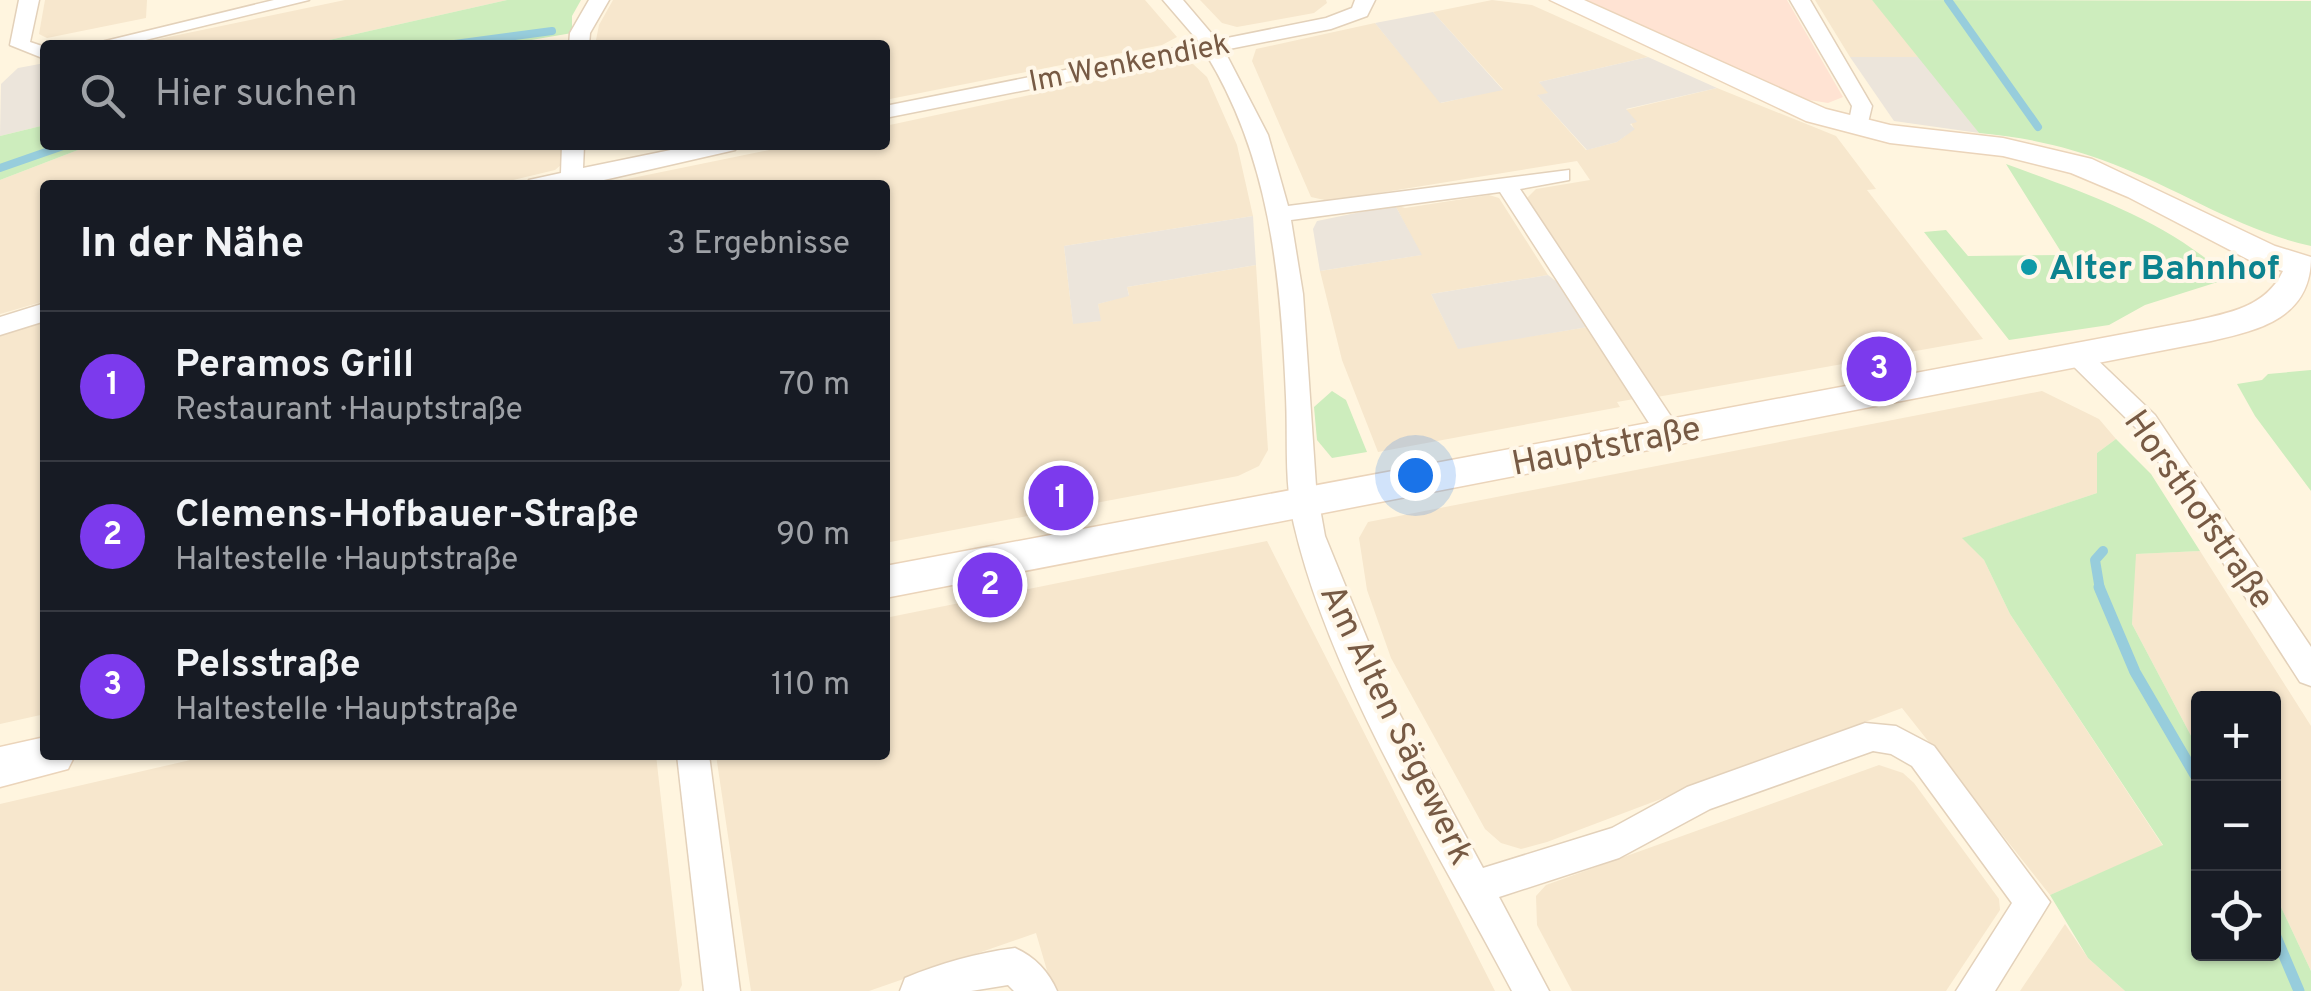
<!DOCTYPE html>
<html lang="de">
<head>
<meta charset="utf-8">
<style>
  :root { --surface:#171b24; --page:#20242c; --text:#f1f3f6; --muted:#9ea1a6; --line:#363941; --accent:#7c3aed }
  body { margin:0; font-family:Overpass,sans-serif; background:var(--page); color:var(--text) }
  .controls { position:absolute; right:30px; bottom:30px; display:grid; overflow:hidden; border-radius:10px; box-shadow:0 2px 8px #0004 }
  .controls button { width:90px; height:90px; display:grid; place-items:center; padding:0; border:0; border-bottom:2px solid var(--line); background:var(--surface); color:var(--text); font:50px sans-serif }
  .you { position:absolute; left:1415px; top:475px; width:35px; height:35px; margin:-25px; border:8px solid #fff; border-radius:50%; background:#1a73e8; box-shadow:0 0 0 15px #1a73e833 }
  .badge { display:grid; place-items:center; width:65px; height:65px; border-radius:50%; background:var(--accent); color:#fff; font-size:32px; font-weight:700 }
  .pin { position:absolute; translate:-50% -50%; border:5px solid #fff; box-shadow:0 2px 10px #0006 }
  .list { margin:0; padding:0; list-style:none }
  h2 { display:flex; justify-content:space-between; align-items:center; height:130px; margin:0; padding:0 40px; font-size:42px }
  h2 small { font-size:32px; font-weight:400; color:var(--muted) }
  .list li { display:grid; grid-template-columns:65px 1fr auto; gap:30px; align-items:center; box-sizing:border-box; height:150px; padding:0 40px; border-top:2px solid var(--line) }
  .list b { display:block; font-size:38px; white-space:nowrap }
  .list p { margin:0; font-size:32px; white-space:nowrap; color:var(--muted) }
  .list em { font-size:32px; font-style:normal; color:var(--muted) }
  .icon { flex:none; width:55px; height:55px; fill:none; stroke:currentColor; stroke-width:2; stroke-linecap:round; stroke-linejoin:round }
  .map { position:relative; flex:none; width:2311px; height:991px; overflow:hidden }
  .search { position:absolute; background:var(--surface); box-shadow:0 2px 8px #0004; left:40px; top:40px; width:850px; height:110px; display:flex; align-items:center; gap:25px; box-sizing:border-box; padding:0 35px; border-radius:10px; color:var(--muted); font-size:38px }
  .panel { position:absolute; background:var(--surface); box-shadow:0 2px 8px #0004; left:40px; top:180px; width:850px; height:580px; border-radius:10px }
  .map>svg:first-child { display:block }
</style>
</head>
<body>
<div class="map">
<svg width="2311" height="991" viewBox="0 0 2311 991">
  <rect width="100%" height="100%" fill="#fff5df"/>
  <!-- residential -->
  <g fill="#f7e7cd">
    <polygon points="45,0 147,0 146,18 47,38 39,34"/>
    <polygon points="345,0 507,0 307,45 130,45"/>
    <polygon points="613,0 1145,0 1177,37 1162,45 885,100 885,45 595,45 599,25"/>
    <polygon points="1200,0 1326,0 1327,3 1314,13 1237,27 1222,23"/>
    <polygon points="1492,0 1532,5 1648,57 1539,82 1549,93 1538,96 1586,150 1617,142 1634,129 1625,110 1717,88 1836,136 1876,189 1867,190 1983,339 1657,397 1608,331 1608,319 1527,198 1536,189 1590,180 1577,161 1329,201 1311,197 1252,61 1256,49 1375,23 1441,103 1503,89 1433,12"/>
    <polygon points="1815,0 1872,0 1922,57 1850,57"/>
    <polygon points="1179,63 1193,64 1207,77 1237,145 1253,216 1064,246 1073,323 1100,321 1098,304 1129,295 1127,287 1256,265 1268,450 1259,466 1238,476 885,543 885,185 598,185 794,145 885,145 885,126"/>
    <polygon points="91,145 563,145 562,164 555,170 493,185 45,185 45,301 0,314 0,180"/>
    <polygon points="1489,195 1499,198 1548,275 1431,294 1458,348 1588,327 1634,399 1617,402 1620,407 1378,452 1342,360 1320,271 1421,255 1395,205 1405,208"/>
    <polygon points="45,321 45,714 0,724 0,336"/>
    <polygon points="2042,391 2099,419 2116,439 2097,453 2097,493 1963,538 1984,560 2010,614 2163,846 2050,895 1902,708 1547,842 1521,849 1501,843 1485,829 1391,658 1367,590 1359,538 1368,522"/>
    <polygon points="1267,541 1495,991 1053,991 1036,933 869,991 751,991 716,755 885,755 885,618"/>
    <polygon points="2200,551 2311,726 2311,971 2274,892 2274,698 2198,698 2198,749 2132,624 2135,554"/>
    <polygon points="212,755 656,755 682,985 679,991 0,991 0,804"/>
    <polygon points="1879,765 1903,773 1914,783 1999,899 2000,910 1946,991 1572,991 1537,925 1536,896 1546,885"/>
    <polygon points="2065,924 2088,958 2125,991 2020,991"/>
  </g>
  <!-- commercial -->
  <polygon fill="#ffe3d3" points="1587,0 1787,0 1843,97 1828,103 1803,99"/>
  <!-- industrial -->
  <g fill="#ece5db">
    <polygon points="1433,12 1503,90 1440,103 1375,23"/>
    <polygon points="1648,57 1717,88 1626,109 1637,122 1630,124 1635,129 1617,142 1587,150 1537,95 1548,93 1539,82"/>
    <polygon points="1850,57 1922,57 1979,133 1894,121"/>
    <polygon points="45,63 45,125 0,136 1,84 18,68"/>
    <polygon points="1395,205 1422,255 1320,271 1313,229 1317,221"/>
    <polygon points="1253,216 1256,265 1127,287 1129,296 1098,304 1101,321 1073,324 1064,246"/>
    <polygon points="1548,275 1562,286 1588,327 1458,349 1431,294"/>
  </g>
  <!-- green -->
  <g fill="#cdedbd">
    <polygon points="507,0 581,0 572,16 572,33 502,45 307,45"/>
    <path d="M1872,0L2311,1V246C2239,230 2181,190 2113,164C2070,147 2025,137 1979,133Z"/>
    <polygon points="45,125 45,145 91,145 0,180 0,136"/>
    <path d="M2006,164C2080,191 2164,219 2223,273L2224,280L2145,305L2109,325L2009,340L1924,232L1946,230L1968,256L2063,255Z"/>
    <polygon points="2311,370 2311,491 2255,416 2237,384 2262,380 2268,374"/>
    <polygon points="1332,391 1346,400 1367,452 1332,458 1317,440 1314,407"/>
    <polygon points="2116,439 2151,474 2200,551 2136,554 2132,624 2198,749 2198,954 2274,954 2274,892 2311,971 2311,991 2125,991 2088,958 2050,895 2163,845 2010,614 1984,560 1962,538 2097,493 2097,453"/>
  </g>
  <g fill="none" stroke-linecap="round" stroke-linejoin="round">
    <!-- stream-far2 -->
    <g stroke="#97cddc" stroke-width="8">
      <polyline points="1948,0 2038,127"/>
      <polyline points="447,45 552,31"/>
      <polyline points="0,168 66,145"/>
    </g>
    <!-- stream-far1 -->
    <polyline stroke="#97cddc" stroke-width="10" points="2100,590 2095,560 2103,551"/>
    <!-- stream -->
    <g stroke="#97cddc" stroke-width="11">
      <polyline points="2099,587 2135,672 2198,780"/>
      <polyline points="2274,932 2299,991"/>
    </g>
    <!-- street casing -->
    <g stroke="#e3d1ba" stroke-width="3">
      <g id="street">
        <polygon points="19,0 39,0 30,42 45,47 45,59 10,45"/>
        <polygon points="274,0 309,0 125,45 89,45"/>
        <polygon points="589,0 609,0 590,33 589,45 569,45 570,33"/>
        <path d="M1163,0H1183L1217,40L1326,18L1352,8L1355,0H1375L1367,16L1331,29L1224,50L1268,135L1288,206L1569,170V180L1520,189L1682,433L1678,440H1660L1500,192L1291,220L1303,294L1316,486L1325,536L1392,700L1483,868L1612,828L1687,787L1865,723L1896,726L1934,746L2050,902L1995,991H1956L2012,903L1912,766L1891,754L1873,751L1710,809L1619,858L1499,897L1549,991H1512C1436,847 1331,683 1294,525C1284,483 1288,439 1286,397C1281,277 1270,158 1206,54L885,118V106L1200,43Z"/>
        <polygon points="1790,0 1810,0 1872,106 1866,131 1859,132 1848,126 1852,106"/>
        <polygon points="562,145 584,145 583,168 695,145 738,145 735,150 582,185 526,185 529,180 561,173"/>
        <polygon points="45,303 45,321 0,335 0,317"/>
        <polygon points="2077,346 2086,349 2155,415 2311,647 2311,686 2300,682 2137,429 2068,361 2064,355"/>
        <polygon points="677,755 709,755 740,991 704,991"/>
        <path d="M1015,948C1034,956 1049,972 1057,991H1014L1008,985L971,991H900L905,978C941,963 977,953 1015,948Z"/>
      </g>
    </g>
    <!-- secondary casing -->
    <g stroke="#ebd4ba" stroke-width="3">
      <g id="secondary">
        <path d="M1550,0H1584L1826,109L1890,125L2003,138L2092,159L2275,246L2311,257C2311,317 2261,330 2211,341L885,598V566L2193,321C2229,313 2266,307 2283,271L2253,262L2128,197L2071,173L2003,156L1890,143L1806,121Z"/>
        <polygon points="45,737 45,755 75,755 68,769 0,787 0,747"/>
      </g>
    </g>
    <!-- street -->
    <use href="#street" fill="#fff" fill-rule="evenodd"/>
    <!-- secondary -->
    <use href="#secondary" fill="#fff" fill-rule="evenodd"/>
  </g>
  <!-- markers -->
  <circle fill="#0f9aa8" stroke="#fff7e8" stroke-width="4" cx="2029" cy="267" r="10"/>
  <g text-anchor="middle" stroke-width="8" stroke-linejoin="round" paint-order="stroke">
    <!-- far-street labels -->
    <g font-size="30" fill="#775a44" stroke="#fff7e8">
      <text transform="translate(1129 62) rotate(-11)" y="10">Im Wenkendiek</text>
    </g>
    <!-- culture labels -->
    <g font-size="35" font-weight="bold" fill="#0d838f" stroke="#fff7e8" text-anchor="start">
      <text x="2049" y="279">Alter Bahnhof</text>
    </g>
    <!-- street labels -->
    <g font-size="35" fill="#775a44" stroke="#fff7e8">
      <text transform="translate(1606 445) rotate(-11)" y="12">Hauptstraße</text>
      <text transform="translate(2200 509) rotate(55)" y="12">Horsthofstraße</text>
      <text transform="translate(1398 724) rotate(64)" y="12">Am Alten Sägewerk</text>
    </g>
  </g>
</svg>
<div class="controls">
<button>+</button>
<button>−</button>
<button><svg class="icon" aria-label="locate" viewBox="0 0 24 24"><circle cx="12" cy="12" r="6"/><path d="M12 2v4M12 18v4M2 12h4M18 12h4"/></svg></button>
</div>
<div class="you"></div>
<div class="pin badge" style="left:1061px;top:498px">1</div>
<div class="pin badge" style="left:990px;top:585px">2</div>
<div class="pin badge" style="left:1879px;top:369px">3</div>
<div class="search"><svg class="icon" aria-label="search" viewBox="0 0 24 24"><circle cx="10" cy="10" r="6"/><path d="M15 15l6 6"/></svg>Hier suchen</div>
<section class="panel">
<h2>In der Nähe<small>3 Ergebnisse</small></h2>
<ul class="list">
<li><span class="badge">1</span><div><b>Peramos Grill</b><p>Restaurant · Hauptstraße</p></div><em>70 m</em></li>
<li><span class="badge">2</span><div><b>Clemens-Hofbauer-Straße</b><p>Haltestelle · Hauptstraße</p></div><em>90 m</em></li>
<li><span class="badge">3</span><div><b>Pelsstraße</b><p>Haltestelle · Hauptstraße</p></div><em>110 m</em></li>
</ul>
</section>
</div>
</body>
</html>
